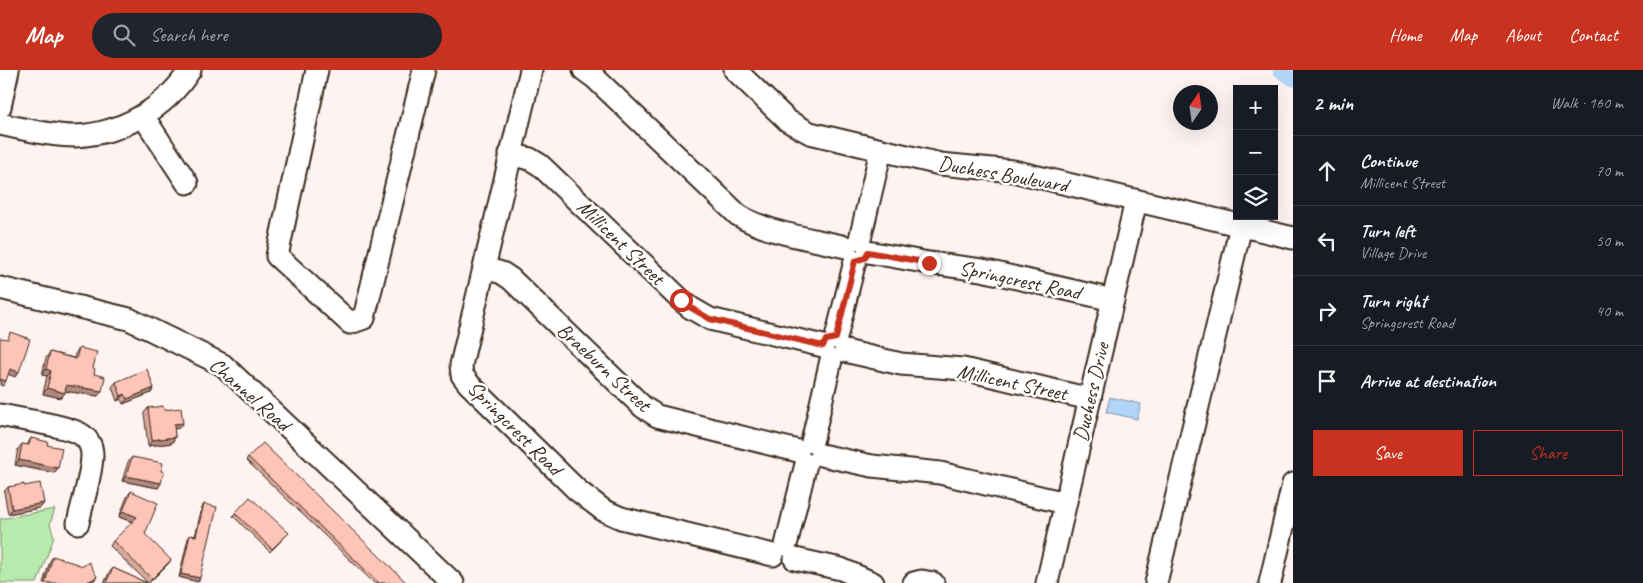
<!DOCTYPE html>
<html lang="en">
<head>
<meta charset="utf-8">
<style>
  :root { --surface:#171b24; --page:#20242c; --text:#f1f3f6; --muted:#9ea1a6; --line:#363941; --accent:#c8321e }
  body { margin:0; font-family:Caveat,sans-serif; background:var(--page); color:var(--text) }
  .controls { position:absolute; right:15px; top:15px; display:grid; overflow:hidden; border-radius:0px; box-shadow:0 5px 20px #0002 }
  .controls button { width:45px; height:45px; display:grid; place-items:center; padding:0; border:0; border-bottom:1px solid var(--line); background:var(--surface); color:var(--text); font:25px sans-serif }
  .compass { position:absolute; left:1173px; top:15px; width:45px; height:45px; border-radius:50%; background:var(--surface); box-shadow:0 5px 20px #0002; rotate:13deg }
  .stop { position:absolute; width:15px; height:15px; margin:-11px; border:4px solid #c8321e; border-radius:50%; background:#fff }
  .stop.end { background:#c8321e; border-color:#fff; box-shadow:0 1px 5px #0008 }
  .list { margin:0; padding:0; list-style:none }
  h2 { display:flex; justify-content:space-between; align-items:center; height:65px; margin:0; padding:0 20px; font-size:21px }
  h2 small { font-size:16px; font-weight:400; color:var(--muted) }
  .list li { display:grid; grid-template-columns:32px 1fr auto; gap:15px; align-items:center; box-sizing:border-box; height:70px; padding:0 20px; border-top:1px solid var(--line) }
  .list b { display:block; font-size:19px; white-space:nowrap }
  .list p { margin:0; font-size:16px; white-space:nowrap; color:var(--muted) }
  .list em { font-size:16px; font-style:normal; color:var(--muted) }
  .actions { display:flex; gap:10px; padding:15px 20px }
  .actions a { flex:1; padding:11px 0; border:1px solid var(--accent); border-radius:0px; text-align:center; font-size:18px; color:var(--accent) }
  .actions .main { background:var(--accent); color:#fff }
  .icon { flex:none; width:28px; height:28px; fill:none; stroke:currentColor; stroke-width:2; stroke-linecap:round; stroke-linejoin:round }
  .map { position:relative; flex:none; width:1293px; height:513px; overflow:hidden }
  header { display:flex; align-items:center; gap:30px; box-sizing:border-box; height:70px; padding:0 25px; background:var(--accent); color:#fff }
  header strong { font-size:24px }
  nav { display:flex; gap:28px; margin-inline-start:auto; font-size:18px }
  .search { width:350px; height:45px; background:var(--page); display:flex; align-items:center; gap:12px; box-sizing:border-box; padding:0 18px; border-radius:28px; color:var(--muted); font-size:19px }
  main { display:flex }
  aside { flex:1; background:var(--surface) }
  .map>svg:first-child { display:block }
</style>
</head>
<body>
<header>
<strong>Map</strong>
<div class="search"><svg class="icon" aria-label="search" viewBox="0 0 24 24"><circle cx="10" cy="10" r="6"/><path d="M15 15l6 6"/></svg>Search here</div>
<nav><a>Home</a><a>Map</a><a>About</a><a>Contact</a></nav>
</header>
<main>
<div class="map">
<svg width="1293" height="513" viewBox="0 0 1293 513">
  <rect width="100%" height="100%" fill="#fff3f1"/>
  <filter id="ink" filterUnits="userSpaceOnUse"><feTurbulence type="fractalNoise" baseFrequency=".02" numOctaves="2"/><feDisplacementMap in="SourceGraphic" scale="10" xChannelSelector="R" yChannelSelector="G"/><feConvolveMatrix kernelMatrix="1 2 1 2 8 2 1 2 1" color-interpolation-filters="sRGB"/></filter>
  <g filter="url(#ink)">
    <!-- green -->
    <polygon fill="#b6ebad" stroke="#788a66" points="55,439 50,454 54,467 37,513 0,513 0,449"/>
    <!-- water -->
    <polygon fill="#b0d5f9" stroke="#8191a1" points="1110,327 1141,334 1137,349 1106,342"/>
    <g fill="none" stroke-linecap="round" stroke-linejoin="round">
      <!-- canal -->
      <polyline stroke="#b0d5f9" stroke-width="15" points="1280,0 1293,9"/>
      <!-- minor casing -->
      <g stroke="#3b2a1e" stroke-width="25">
        <g id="minor">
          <polyline points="317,0 277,186 350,253 364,248 424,0"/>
          <polyline points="531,0 461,295 462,305 469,314 577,420 603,440 621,448 773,485"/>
          <path d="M584,0L595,8L738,145C766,163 813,169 846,177"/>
          <polyline points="735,0 788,51 810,63 940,94 1013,101 1293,168"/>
          <polyline points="0,37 8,0"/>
          <polyline points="143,46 187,113"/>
          <path d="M0,54C24,59 50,66 75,66C121,64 165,39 190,0"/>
          <polyline points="510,84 530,89 540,95 681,230 691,238 710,249 823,276"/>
          <polyline points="860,169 881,80"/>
          <polyline points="868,182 929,193 982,200 1113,230"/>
          <polyline points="484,198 502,203 511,209 643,337 657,346 798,381"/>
          <polyline points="0,218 129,249 223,295 453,513"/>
          <polyline points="836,268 855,191"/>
          <polyline points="845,281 901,294 963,299 1090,329"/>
          <path d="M0,345C18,349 70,356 82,365C89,370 92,377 92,385C92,404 82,434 78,453"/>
          <polyline points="812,372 831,290"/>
          <polyline points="821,385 872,396 940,403 1065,433"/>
          <polyline points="786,475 806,394"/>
          <polyline points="795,489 841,499 873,513"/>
          <polyline points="914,513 922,511 933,513"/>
          <polyline points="1047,513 1136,131"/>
          <polyline points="1156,513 1241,156"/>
          <polyline points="1270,513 1293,414"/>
        </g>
      </g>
      <!-- minor -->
      <use href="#minor" stroke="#fff" stroke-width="21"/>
    </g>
    <!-- wall -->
    <g fill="#daa99d" stroke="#3b2a1e">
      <polygon points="79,278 93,298 94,304 98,326 65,321 61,328 43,324 47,306 42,305 46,288 50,282 74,288 75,284"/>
      <polygon points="116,312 154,318 151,323 123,334 121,329 117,331 112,317"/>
      <polygon points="148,338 164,340 179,358 174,359 175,367 172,373 148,376 144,343"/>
      <polygon points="31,368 47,375 58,398 54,403 15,395 18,379 22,374 27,375"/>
      <polygon points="132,387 161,401 161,413 158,418 122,411 128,392"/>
      <polygon points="248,387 407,513 374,513 246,390"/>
      <polygon points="24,416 44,433 40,438 8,444 4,422 8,417"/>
      <polygon points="131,421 145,464 171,490 167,495 149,513 148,513 110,476 113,471 132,452 119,447 127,427"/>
      <polygon points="204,434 198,512 179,507 188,468 190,465 195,466 202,437"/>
      <polygon points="235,443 289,463 270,482 233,446"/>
      <polygon points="53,486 93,512 91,513 43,513 50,491"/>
      <polygon points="113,498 147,513 104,513 109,503"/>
    </g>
    <!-- shaded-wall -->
    <g fill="#b28980" stroke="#3b2a1e">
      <polygon points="10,299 19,302 15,307 7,304"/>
      <polygon points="46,299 51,301 47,306 42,305"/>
      <polygon points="0,309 6,311 3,316 0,315"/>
      <polygon points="66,315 102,321 98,326 63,321"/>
      <polygon points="47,318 65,323 61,328 43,324"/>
      <polygon points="154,318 151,323 123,334 127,329"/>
      <polygon points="125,324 121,329 117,331 121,326"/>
      <polygon points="183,353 179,358 170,360 174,354"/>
      <polygon points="175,367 172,373 148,376 152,370"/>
      <polygon points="19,390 58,398 54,403 15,395"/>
      <polygon points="126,406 161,413 158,418 122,411"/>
      <polygon points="44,433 40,438 8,444 12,439"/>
      <polygon points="123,441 137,447 133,452 119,447"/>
      <polygon points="171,490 167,495 149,513 152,509"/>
      <polygon points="181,504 200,508 198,512 179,507"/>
      <polygon points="97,507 93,512 91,513 85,513"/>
    </g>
    <!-- building -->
    <g fill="#fec4b7" stroke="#3b2a1e">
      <polygon points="10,262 30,269 19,302 10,299 6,311 0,309 0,268 8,269"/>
      <polygon points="79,278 97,282 93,298 95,299 94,304 105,307 102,321 66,315 65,323 47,318 51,301 46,299 50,282 76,289"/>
      <polygon points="147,299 154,318 127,329 125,324 121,326 116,312"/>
      <polygon points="163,336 164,340 181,338 183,353 174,354 175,367 152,370 148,338"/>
      <polygon points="31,368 48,372 47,375 62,378 58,398 19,390 22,374 29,375"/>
      <polygon points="263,373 407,513 379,513 248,387"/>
      <polygon points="132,387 163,393 161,401 164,402 161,413 126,406"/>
      <polygon points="40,413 44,433 12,439 8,417 24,414 24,416"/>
      <polygon points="131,421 158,433 145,464 171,490 152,509 113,471 137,447 123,441"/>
      <polygon points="250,427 289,463 272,479 235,443"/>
      <polygon points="204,434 217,437 200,508 181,504 190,465 196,466"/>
      <polygon points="53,486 83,496 89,492 97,507 85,513 45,513"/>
      <polygon points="113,498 147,513 106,513"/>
    </g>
  </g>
  <g fill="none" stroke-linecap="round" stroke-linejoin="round" filter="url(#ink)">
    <!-- route -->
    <polyline stroke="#c8321e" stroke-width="6" points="681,230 691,238 710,249 823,276 826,270 836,268 855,191 865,188 868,182 929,193"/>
  </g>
  <g text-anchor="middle" stroke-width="5" stroke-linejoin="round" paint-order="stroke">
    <!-- street labels -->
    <g font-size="21" fill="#3b2a1e" stroke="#fff">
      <text transform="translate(1003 104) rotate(10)" y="7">Duchess Boulevard</text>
      <text transform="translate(621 172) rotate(44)" y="7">Millicent Street</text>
      <text transform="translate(1020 210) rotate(12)" y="7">Springcrest Road</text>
      <text transform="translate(604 297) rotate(43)" y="7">Braeburn Street</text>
      <text transform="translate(1012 312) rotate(12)" y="7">Millicent Street</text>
      <text transform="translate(1091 322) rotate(-77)" y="7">Duchess Drive</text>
      <text transform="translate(250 324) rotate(41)" y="7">Channel Road</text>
      <text transform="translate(515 358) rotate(45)" y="7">Springcrest Road</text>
    </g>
  </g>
</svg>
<div class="controls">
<button>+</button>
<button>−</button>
<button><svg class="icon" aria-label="layers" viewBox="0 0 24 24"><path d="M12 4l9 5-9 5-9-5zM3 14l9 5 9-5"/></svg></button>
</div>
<svg class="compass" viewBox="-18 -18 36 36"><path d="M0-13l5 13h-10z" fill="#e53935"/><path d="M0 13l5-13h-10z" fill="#9ea1a6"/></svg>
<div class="stop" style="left:681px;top:230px"></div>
<div class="stop end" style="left:929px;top:193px"></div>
</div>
<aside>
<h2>2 min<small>Walk · 160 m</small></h2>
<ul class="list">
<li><svg class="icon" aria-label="ahead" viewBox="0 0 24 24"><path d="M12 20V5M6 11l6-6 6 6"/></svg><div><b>Continue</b><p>Millicent Street</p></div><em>70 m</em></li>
<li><svg class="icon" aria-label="left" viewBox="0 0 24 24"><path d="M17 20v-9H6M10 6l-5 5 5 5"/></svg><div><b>Turn left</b><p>Village Drive</p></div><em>50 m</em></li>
<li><svg class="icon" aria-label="right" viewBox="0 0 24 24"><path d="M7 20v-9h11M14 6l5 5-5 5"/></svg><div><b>Turn right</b><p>Springcrest Road</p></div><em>40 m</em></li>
<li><svg class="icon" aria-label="arrive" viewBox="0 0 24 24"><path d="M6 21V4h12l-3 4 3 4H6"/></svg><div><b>Arrive at destination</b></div></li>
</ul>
<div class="actions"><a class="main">Save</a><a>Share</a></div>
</aside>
</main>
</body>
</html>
